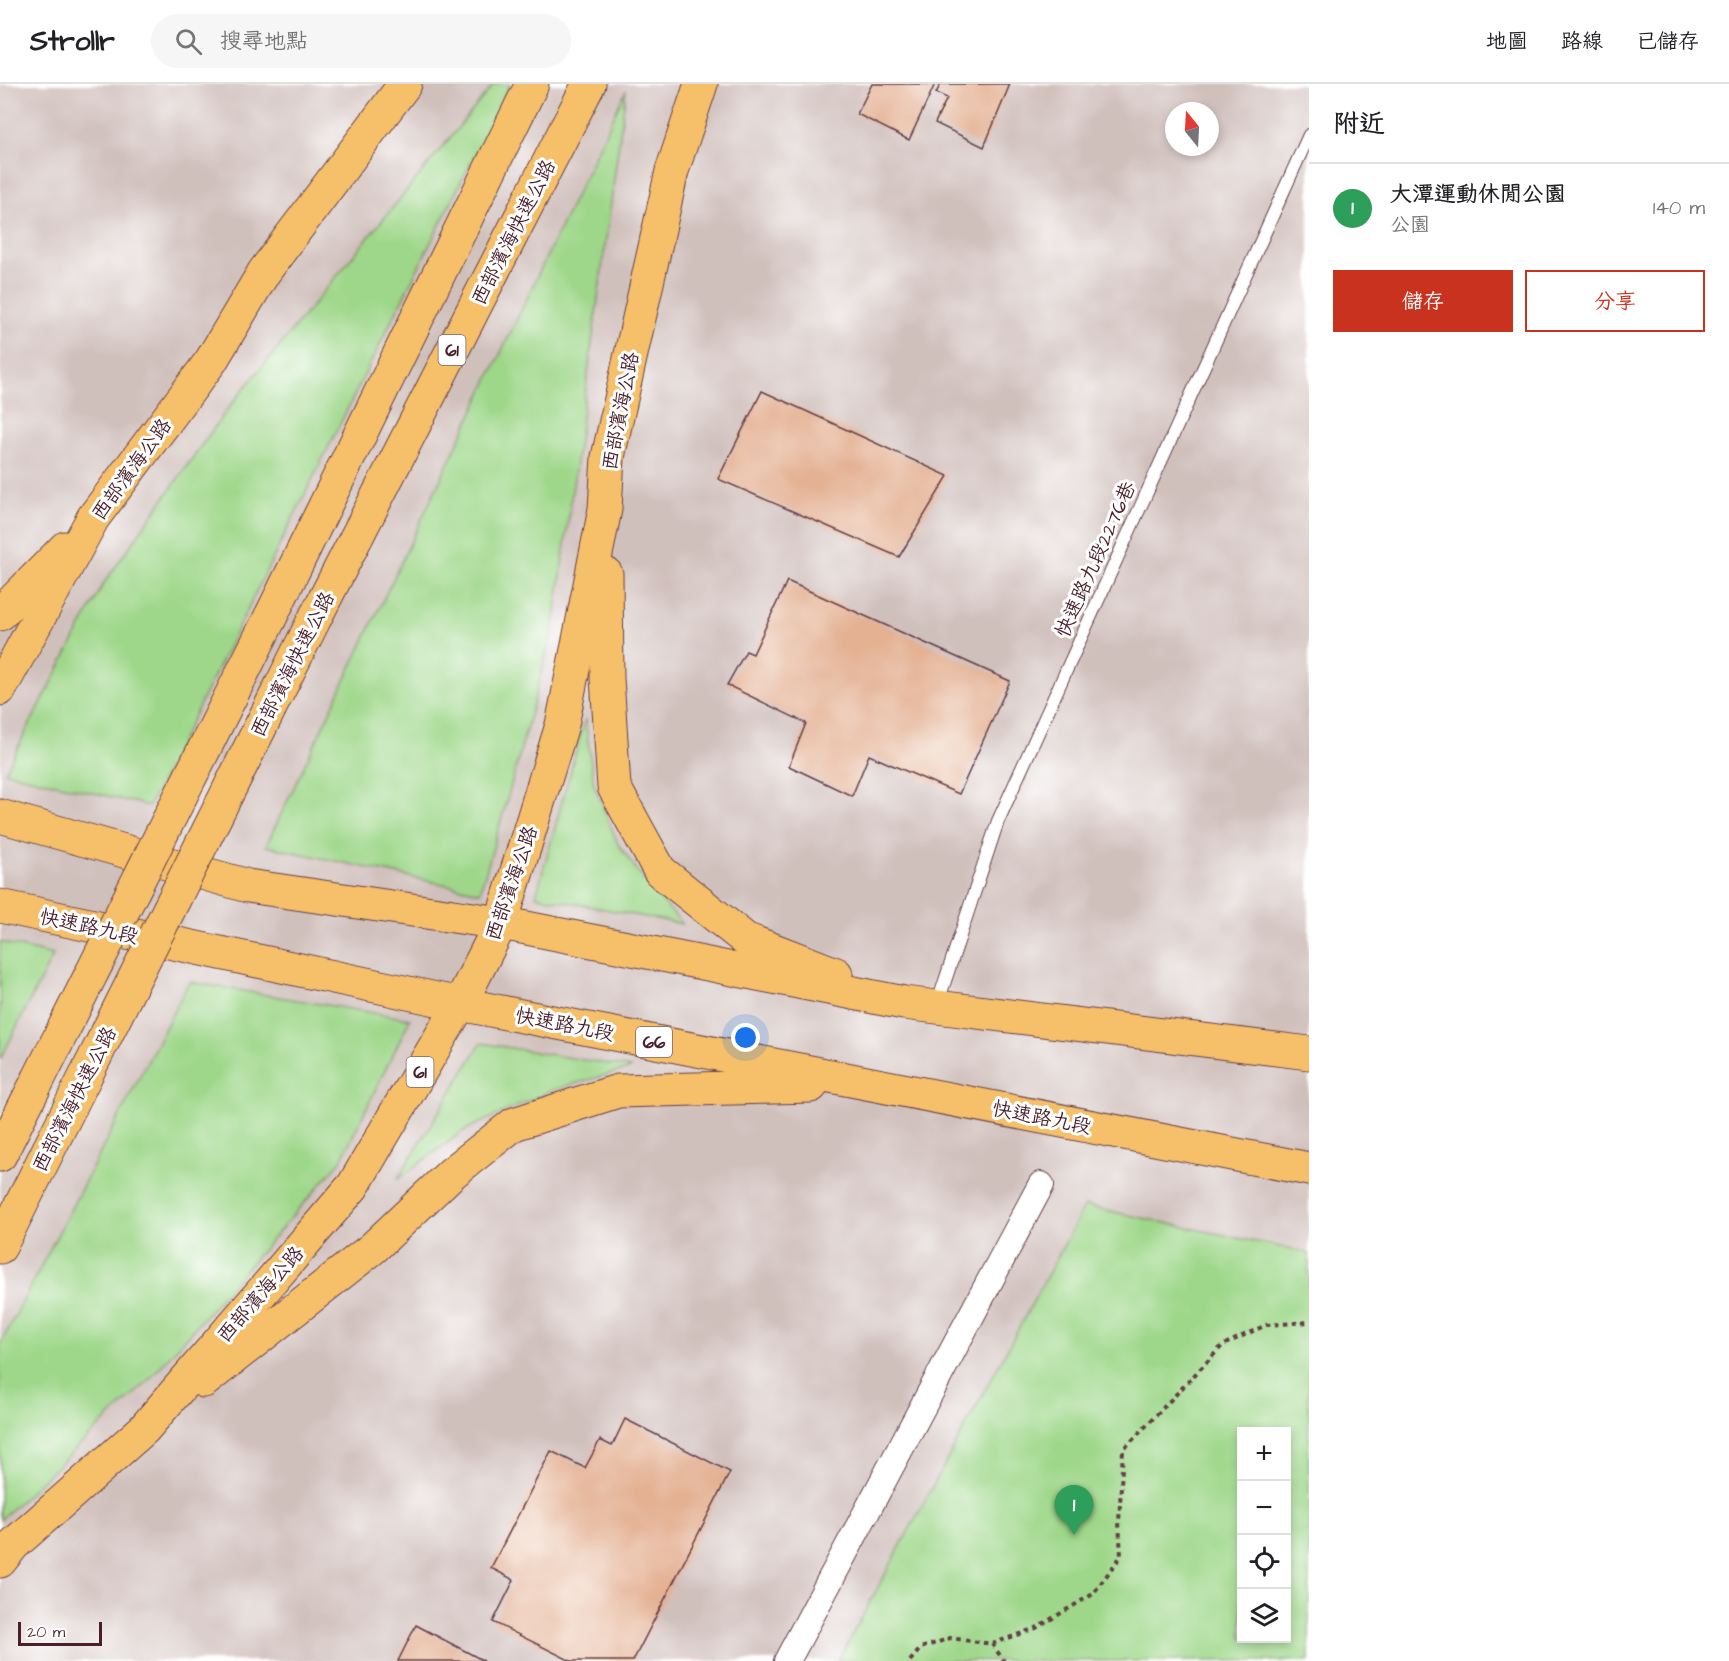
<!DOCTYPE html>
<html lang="zh-TW">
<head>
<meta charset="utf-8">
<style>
  :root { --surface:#fff; --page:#f6f6f6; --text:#202124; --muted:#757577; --line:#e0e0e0; --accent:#c8321e }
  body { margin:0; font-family:"Architects Daughter","LXGW WenKai TC",sans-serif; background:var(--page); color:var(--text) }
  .controls { position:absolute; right:18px; bottom:18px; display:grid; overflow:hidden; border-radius:0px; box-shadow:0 3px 9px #0003 }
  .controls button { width:54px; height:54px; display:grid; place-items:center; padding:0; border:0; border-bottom:2px solid var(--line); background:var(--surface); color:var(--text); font:30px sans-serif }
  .compass { position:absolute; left:1165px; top:18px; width:54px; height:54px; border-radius:50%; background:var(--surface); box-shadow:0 3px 9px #0003; rotate:342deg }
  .scale { position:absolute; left:18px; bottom:15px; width:84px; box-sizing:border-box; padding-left:6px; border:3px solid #4a1f2b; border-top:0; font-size:16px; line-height:21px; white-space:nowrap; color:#4a1f2b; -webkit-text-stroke:4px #fff; paint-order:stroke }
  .you { position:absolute; left:746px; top:954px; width:21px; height:21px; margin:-15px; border:4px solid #fff; border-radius:50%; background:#1a73e8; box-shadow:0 0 0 9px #1a73e833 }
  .badge { display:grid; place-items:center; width:39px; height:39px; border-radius:50%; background:var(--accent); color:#fff; font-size:20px; font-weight:700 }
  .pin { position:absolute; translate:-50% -50px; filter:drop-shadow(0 2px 3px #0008) }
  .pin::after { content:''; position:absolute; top:32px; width:21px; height:18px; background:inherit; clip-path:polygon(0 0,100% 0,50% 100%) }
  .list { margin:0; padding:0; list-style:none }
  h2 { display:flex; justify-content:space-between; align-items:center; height:78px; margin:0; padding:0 24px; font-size:26px }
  h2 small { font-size:20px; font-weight:400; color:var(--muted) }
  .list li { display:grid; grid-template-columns:39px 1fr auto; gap:18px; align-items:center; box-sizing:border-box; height:90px; padding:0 24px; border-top:2px solid var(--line) }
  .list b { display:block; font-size:22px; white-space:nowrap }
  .list p { margin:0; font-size:20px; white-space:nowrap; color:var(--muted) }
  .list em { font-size:20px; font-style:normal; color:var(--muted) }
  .actions { display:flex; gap:12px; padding:18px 24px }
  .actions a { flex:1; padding:14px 0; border:2px solid var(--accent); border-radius:0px; text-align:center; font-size:21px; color:var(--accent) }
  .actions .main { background:var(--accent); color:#fff }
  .icon { flex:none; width:33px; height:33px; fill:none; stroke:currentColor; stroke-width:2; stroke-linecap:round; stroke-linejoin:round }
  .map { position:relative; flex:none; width:1309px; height:1577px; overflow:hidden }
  header { display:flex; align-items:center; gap:36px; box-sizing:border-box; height:84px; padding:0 30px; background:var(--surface); border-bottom:2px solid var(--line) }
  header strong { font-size:28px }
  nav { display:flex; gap:33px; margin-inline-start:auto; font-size:21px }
  .search { width:420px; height:54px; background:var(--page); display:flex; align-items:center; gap:15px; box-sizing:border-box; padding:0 21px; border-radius:33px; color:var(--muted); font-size:22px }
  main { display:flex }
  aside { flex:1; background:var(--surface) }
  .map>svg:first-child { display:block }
</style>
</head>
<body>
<header>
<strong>Strollr</strong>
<div class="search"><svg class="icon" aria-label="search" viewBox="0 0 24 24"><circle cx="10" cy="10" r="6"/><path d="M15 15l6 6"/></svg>搜尋地點</div>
<nav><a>地圖</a><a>路線</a><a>已儲存</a></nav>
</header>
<main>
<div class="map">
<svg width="1309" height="1577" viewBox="0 0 1309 1577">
  <rect width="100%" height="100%" fill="#fff"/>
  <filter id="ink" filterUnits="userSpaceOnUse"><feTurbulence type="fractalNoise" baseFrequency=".0167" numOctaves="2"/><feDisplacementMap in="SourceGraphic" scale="12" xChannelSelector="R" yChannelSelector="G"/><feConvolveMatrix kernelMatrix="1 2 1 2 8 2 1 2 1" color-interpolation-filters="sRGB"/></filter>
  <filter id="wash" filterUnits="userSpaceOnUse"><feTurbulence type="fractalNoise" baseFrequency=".008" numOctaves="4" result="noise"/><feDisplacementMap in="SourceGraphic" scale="24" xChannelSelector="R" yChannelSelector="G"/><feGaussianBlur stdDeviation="1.35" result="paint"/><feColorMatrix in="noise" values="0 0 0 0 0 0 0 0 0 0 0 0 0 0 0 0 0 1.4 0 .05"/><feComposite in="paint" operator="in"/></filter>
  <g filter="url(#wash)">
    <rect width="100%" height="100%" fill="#faeee0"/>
    <!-- industrial -->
    <path fill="#d0c0bc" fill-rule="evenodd" d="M0,0H1309V1577H0ZM1174,27H1210V63H1174ZM1242,1348H1286V1554H1242Z"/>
    <!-- green -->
    <g fill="#9ed789" stroke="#747b5a" stroke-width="1.5" fill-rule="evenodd">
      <polygon points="494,0 510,0 149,722 5,688 104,499 226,327"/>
      <polygon points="626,6 554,542 509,709 480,808 266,762"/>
      <polygon points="585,635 594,701 618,760 644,796 682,840 536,812"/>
      <polygon points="0,858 53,871 0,976"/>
      <polygon points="189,898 410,935 340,1078 147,1298 0,1436 0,1261"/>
      <polygon points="481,959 632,984 552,1006 465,1046 397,1096"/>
      <path d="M1085,1122L1309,1169V1577H838ZM1242,1348H1286V1554H1242Z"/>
    </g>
    <g id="blocks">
      <!-- building -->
      <g fill="#e4b193">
        <polygon points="872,0 935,0 909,56 857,30"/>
        <polygon points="941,0 1010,0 984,63 935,39 947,14 936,9"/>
        <polygon points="762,307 948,392 899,473 718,395"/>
        <polygon points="787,497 1010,597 959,710 869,671 852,712 789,682 806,639 727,601 746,567 753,570"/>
        <polygon points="625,1335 730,1388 633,1577 571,1577 493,1538 514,1496 491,1484 551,1367 585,1384 600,1356 612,1362"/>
        <polygon points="416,1541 484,1577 398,1577"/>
      </g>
    </g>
  </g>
  <g filter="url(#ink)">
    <use href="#blocks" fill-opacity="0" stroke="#643e46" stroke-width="1.5"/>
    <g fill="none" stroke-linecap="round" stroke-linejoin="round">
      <!-- service casing -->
      <g stroke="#643e46" stroke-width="14">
        <polyline id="service" points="937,921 998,737 1309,51"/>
      </g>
      <!-- minor casing -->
      <g stroke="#643e46" stroke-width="28">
        <polyline id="minor" points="787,1577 1041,1101"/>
      </g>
      <!-- primary casing -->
      <g stroke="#643e46" stroke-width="35">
        <g id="primary">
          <polyline points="606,490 607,594 614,703 660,787 745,855 836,890"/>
          <polyline points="0,530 65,464"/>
          <polyline points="0,605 93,434 211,277 264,188 405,0"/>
          <polyline points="0,732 248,802 501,839 904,919 1309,969"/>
          <polyline points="0,822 460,920 1309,1085"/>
          <polyline points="204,1297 373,1164 452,1089 514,1040 618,1007 811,1002"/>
          <polyline points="0,1477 13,1461 144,1345 353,1102 460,920 501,839 562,641 605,425 608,373 672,87 701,0"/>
        </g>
      </g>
      <!-- trunk casing -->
      <g stroke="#643e46" stroke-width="35">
        <g id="trunk">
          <polyline points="316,532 589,0"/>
          <polyline points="270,534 532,0"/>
          <polyline points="0,1071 38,996"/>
          <polyline points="0,1163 77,1009"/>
        </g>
      </g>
      <!-- path -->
      <g stroke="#643e46" stroke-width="4" stroke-dasharray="4.5 4.5" stroke-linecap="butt">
        <polyline points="992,1560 1004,1577"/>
        <polyline points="910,1577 921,1564 950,1554 992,1560 1036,1544 1093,1510 1121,1472 1119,1438 1123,1366 1223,1261 1266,1241 1309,1238"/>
      </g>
      <!-- service -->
      <use href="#service" stroke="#fff" stroke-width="12"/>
      <!-- minor -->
      <use href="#minor" stroke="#fff" stroke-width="26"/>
      <!-- primary -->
      <use href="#primary" stroke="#f6c06b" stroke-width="33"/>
      <!-- trunk -->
      <use href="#trunk" stroke="#f6c06b" stroke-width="33"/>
      <!-- trunk-bridge casing -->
      <g stroke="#643e46" stroke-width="35" stroke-linecap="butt">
        <g id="trunk-bridge">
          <polyline points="38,996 270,534"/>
          <polyline points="77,1009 316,532"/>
        </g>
      </g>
      <!-- trunk-bridge -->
      <use href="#trunk-bridge" stroke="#f6c06b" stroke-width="33"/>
    </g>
  </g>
  <g text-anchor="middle" stroke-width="6" stroke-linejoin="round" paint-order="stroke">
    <!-- shield labels -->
    <g fill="#fff" stroke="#80626b" stroke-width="1.5">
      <rect x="438.5" y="251" width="27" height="30" rx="4.5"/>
      <rect x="636" y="943" width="36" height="30" rx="4.5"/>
      <rect x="406.5" y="973" width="27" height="30" rx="4.5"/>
    </g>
    <g font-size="18" font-weight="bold" fill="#4a1f2b">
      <text x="452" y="272">61</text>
      <text x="654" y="964">66</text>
      <text x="420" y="994">61</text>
    </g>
    <!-- street labels -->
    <g font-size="20" fill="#4a1f2b" stroke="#fff">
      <text transform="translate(513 148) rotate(-63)" y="7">西部濱海快速公路</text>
      <text transform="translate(620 327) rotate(-79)" y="7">西部濱海公路</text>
      <text transform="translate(131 385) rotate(-54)" y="7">西部濱海公路</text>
      <text transform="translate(1095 475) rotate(-66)" y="7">快速路九段2276巷</text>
      <text transform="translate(292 580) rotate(-63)" y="7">西部濱海快速公路</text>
      <text transform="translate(511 799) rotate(-71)" y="7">西部濱海公路</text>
      <text transform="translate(89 842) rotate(12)" y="7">快速路九段</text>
      <text transform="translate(565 940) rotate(11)" y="7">快速路九段</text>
      <text transform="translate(74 1015) rotate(-63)" y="7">西部濱海快速公路</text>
      <text transform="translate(1042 1033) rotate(11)" y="7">快速路九段</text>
      <text transform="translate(260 1210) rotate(-49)" y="7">西部濱海公路</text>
    </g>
  </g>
</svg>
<div class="controls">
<button>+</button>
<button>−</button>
<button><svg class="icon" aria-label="locate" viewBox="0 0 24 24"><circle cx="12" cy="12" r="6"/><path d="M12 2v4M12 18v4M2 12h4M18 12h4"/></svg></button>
<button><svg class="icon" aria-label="layers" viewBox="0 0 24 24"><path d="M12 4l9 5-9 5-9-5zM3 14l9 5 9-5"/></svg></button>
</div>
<svg class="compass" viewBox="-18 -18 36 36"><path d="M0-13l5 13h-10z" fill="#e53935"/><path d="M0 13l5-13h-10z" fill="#757577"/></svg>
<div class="scale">20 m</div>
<div class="you"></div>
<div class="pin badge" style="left:1074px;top:1451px;background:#2e9e5b">1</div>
</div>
<aside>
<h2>附近<small></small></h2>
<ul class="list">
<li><span class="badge" style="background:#2e9e5b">1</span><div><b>大潭運動休閒公園</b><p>公園</p></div><em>140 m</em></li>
</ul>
<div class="actions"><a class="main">儲存</a><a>分享</a></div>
</aside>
</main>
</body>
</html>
